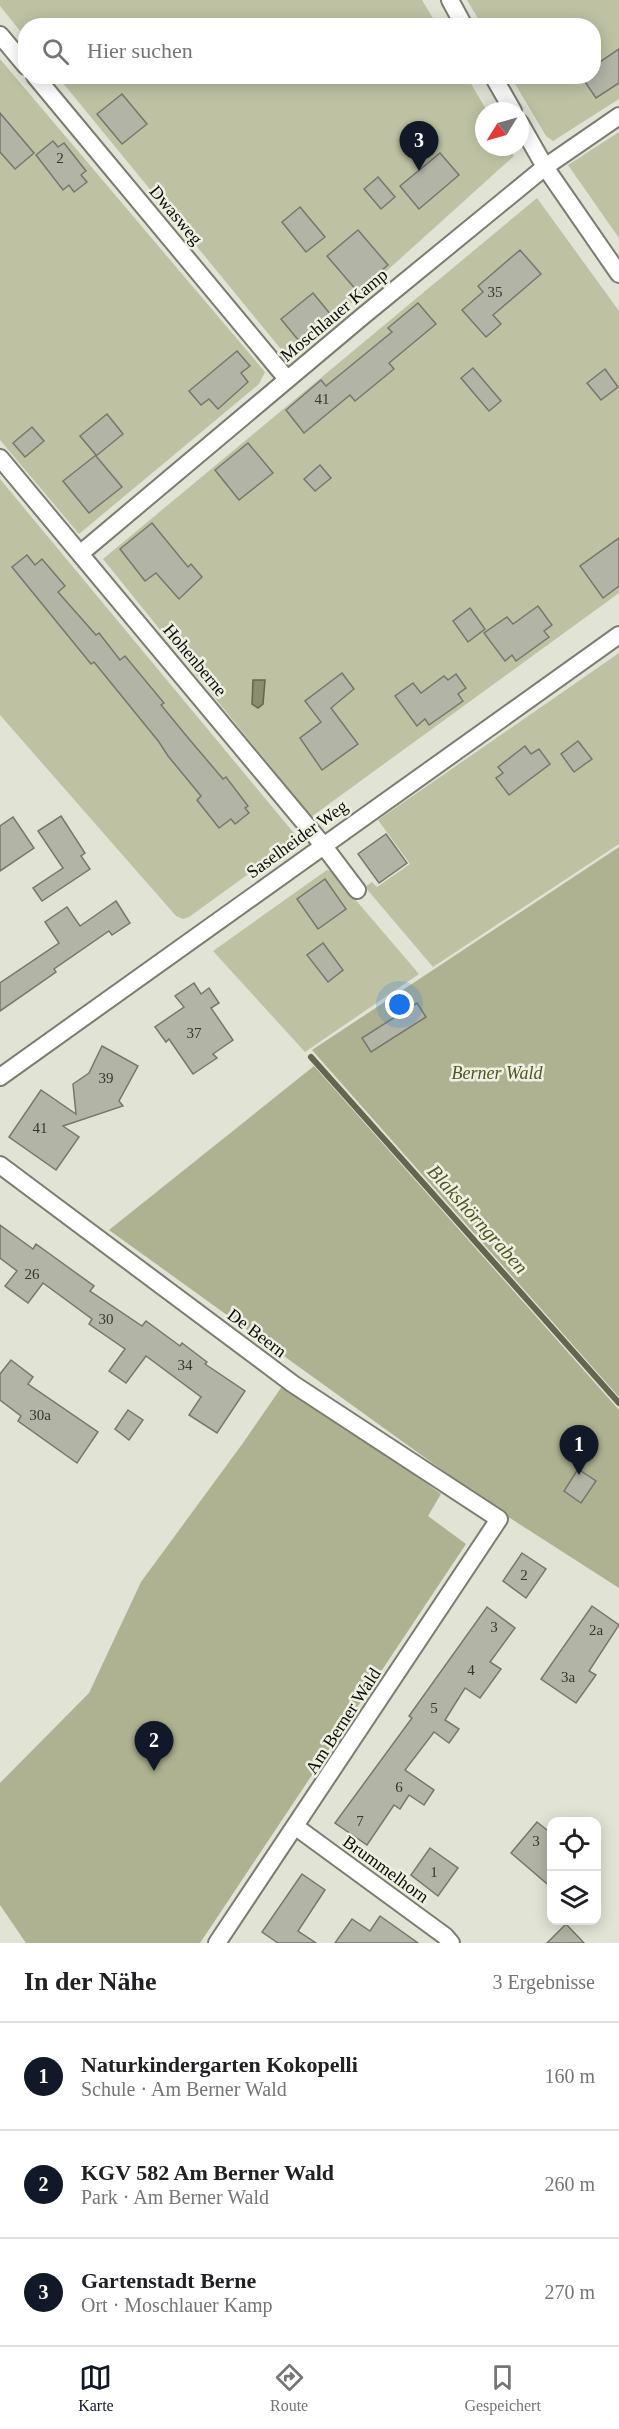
<!DOCTYPE html>
<html lang="de">
<head>
<meta charset="utf-8">
<style>
  :root { --surface:#fff; --page:#f2f2f2; --text:#202124; --muted:#757577; --line:#e0e0e0; --accent:#111827 }
  body { margin:0; font-family:Georgia,serif; background:var(--page); color:var(--text) }
  .controls { position:absolute; right:18px; bottom:18px; display:grid; overflow:hidden; border-radius:12px; box-shadow:0 3px 15px #0003 }
  .controls button { width:54px; height:54px; display:grid; place-items:center; padding:0; border:0; border-bottom:2px solid var(--line); background:var(--surface); color:var(--text); font:30px sans-serif }
  .compass { position:absolute; left:475px; top:102px; width:54px; height:54px; border-radius:50%; background:var(--surface); box-shadow:0 3px 15px #0003; rotate:233deg }
  .you { position:absolute; left:400px; top:1005px; width:21px; height:21px; margin:-15px; border:4px solid #fff; border-radius:50%; background:#1a73e8; box-shadow:0 0 0 9px #1a73e833 }
  .badge { display:grid; place-items:center; width:39px; height:39px; border-radius:50%; background:var(--accent); color:#fff; font-size:20px; font-weight:700 }
  .pin { position:absolute; translate:-50% -50px; filter:drop-shadow(0 2px 3px #0008) }
  .pin::after { content:''; position:absolute; top:32px; width:21px; height:18px; background:inherit; clip-path:polygon(0 0,100% 0,50% 100%) }
  .list { margin:0; padding:0; list-style:none }
  h2 { display:flex; justify-content:space-between; align-items:center; height:78px; margin:0; padding:0 24px; font-size:26px }
  h2 small { font-size:20px; font-weight:400; color:var(--muted) }
  .list li { display:grid; grid-template-columns:39px 1fr auto; gap:18px; align-items:center; box-sizing:border-box; height:108px; padding:0 24px; border-top:2px solid var(--line) }
  .list b { display:block; font-size:22px; white-space:nowrap }
  .list p { margin:0; font-size:20px; white-space:nowrap; color:var(--muted) }
  .list em { font-size:20px; font-style:normal; color:var(--muted) }
  .icon { flex:none; width:33px; height:33px; fill:none; stroke:currentColor; stroke-width:2; stroke-linecap:round; stroke-linejoin:round }
  .map { position:relative; flex:none; width:619px; height:1943px; overflow:hidden }
  .search { position:absolute; background:var(--surface); box-shadow:0 3px 15px #0003; left:18px; right:18px; top:18px; height:66px; display:flex; align-items:center; gap:15px; box-sizing:border-box; padding:0 21px; border-radius:24px; color:var(--muted); font-size:22px }
  .sheet { height:402px; background:var(--surface) }
  nav { display:flex; justify-content:space-around; align-items:center; box-sizing:border-box; height:84px; border-top:2px solid var(--line); background:var(--surface); font-size:16px; color:var(--muted) }
  nav a { display:grid; justify-items:center; gap:3px }
  nav .on { color:var(--accent) }
  .map>svg:first-child { display:block }
</style>
</head>
<body>
<div class="map">
<svg width="619" height="1943" viewBox="0 0 619 1943">
  <rect width="100%" height="100%" fill="#e1e3d5"/>
  <!-- green -->
  <g fill="#bec2a3">
    <polygon points="0,0 422,0 437,25 26,26 25,37 0,6"/>
    <polygon points="467,0 619,0 619,99 553,141 546,136 511,77 594,76 594,26 482,25"/>
    <polygon points="0,59 265,372 259,384 79,534 0,440"/>
    <polygon points="58,77 467,77 487,111 484,111 484,147 509,147 514,156 289,359"/>
    <polygon points="619,132 619,238 568,165"/>
    <polygon points="537,198 619,311 619,593 311,817 103,559"/>
    <polygon points="0,479 298,838 189,917 183,919 176,916 0,715"/>
    <polygon points="619,653 619,844 433,967 365,887 372,882 377,887 410,864 378,820"/>
    <polygon points="327,870 331,871 419,974 305,1052 213,951"/>
  </g>
  <!-- forest -->
  <g fill="#aeb291">
    <polygon points="619,847 619,1397 312,1050"/>
    <polygon points="314,1066 619,1410 619,1588 499,1511 109,1230"/>
    <polygon points="285,1382 441,1494 428,1516 466,1544 200,1943 26,1943 0,1905 0,1783 89,1693 141,1582 243,1443"/>
  </g>
  <!-- water -->
  <polygon fill="#8a8d6e" stroke="#64664f" stroke-width="1.5" points="253,680 265,680 263,704 258,708 252,704"/>
  <g fill="none" stroke-linecap="round" stroke-linejoin="round">
    <!-- stream -->
    <polyline stroke="#64664f" stroke-width="6" points="311,1057 619,1403"/>
  </g>
  <!-- building -->
  <g fill="#b2b4a6" stroke="#76786b" stroke-width="1.5">
    <polygon points="619,49 619,83 596,98 581,76 594,76 594,66"/>
    <polygon points="122,94 147,124 122,144 97,114"/>
    <polygon points="0,113 34,153 15,169 0,152"/>
    <polygon points="53,141 58,147 64,143 86,171 81,175 87,182 74,192 69,185 63,190 36,155"/>
    <polygon points="440,153 459,175 419,209 400,186"/>
    <polygon points="378,177 395,197 381,209 364,189"/>
    <polygon points="300,207 325,237 306,252 282,222"/>
    <polygon points="358,230 388,265 357,291 327,256"/>
    <polygon points="520,250 541,274 493,315 501,324 486,337 462,310 483,292 478,286"/>
    <polygon points="313,293 331,315 299,341 281,319"/>
    <polygon points="418,303 436,324 389,363 394,369 355,401 350,395 304,433 286,410 321,380 326,386 392,332 388,328"/>
    <polygon points="237,351 250,366 241,373 248,382 218,409 209,399 201,405 189,391"/>
    <polygon points="473,368 501,401 489,411 461,378"/>
    <polygon points="605,369 618,387 601,400 587,383"/>
    <polygon points="107,414 123,434 96,456 122,487 89,513 63,481 96,455 80,436"/>
    <polygon points="32,427 44,441 25,457 13,443"/>
    <polygon points="248,443 273,473 239,500 215,470"/>
    <polygon points="320,465 331,478 315,491 304,479"/>
    <polygon points="152,523 188,567 191,564 202,577 179,599 156,573 145,581 120,549"/>
    <polygon points="619,538 619,586 603,598 580,566"/>
    <polygon points="27,555 35,565 42,559 65,586 58,592 96,635 99,633 120,660 125,656 164,703 161,705 189,739 223,779 226,777 248,806 245,808 249,813 235,824 231,819 219,828 197,800 201,796 168,756 159,742 94,662 91,664 12,567"/>
    <polygon points="538,606 552,625 544,631 549,637 516,661 512,655 505,661 484,633 507,617 513,624"/>
    <polygon points="470,608 485,629 468,642 453,621"/>
    <polygon points="342,673 354,689 331,708 358,744 322,770 300,738 321,722 305,701"/>
    <polygon points="456,674 466,688 458,694 463,701 429,725 425,719 417,726 395,696 413,683 421,693 444,676 448,680"/>
    <polygon points="578,741 592,759 574,772 561,754"/>
    <polygon points="525,746 531,754 539,749 550,764 509,795 496,778 503,773 498,767"/>
    <polygon points="61,816 85,853 81,856 90,869 42,901 33,888 63,868 38,831"/>
    <polygon points="13,817 34,848 0,871 0,826"/>
    <polygon points="386,834 407,863 379,883 358,854"/>
    <polygon points="325,879 346,909 318,929 297,899"/>
    <polygon points="116,901 130,923 112,935 109,931 54,969 56,972 0,1011 0,983 59,943 45,922 67,907 80,926"/>
    <polygon points="323,943 343,970 328,982 307,955"/>
    <polygon points="194,983 201,994 209,988 219,1003 211,1008 233,1040 213,1054 217,1058 193,1074 169,1039 166,1042 155,1027 184,1007 175,996"/>
    <polygon points="417,1003 426,1017 371,1052 362,1038"/>
    <polygon points="102,1046 138,1066 119,1101 123,1106 63,1126 79,1137 56,1170 9,1137 41,1090 76,1114 73,1084 89,1073"/>
    <polygon points="0,1225 33,1249 36,1244 94,1286 90,1291 142,1326 146,1321 180,1346 182,1343 207,1362 205,1364 245,1391 217,1433 189,1415 201,1397 146,1356 126,1383 109,1371 125,1349 89,1324 92,1319 43,1283 28,1303 5,1286 17,1271 0,1258"/>
    <polygon points="11,1360 33,1377 28,1384 98,1432 77,1463 18,1421 21,1416 0,1400 0,1374"/>
    <polygon points="128,1410 143,1420 129,1440 115,1429"/>
    <polygon points="578,1469 596,1481 581,1503 564,1491"/>
    <polygon points="522,1553 546,1569 526,1598 503,1581"/>
    <polygon points="592,1606 619,1625 589,1671 596,1675 576,1703 541,1679"/>
    <polygon points="487,1607 515,1628 490,1662 501,1669 480,1698 465,1688 445,1720 459,1729 449,1743 434,1732 405,1770 434,1790 424,1805 409,1795 400,1809 394,1805 367,1845 335,1823 412,1718 409,1716"/>
    <polygon points="537,1822 552,1834 552,1888 511,1853"/>
    <polygon points="430,1848 458,1868 438,1896 411,1875"/>
    <polygon points="302,1874 325,1890 298,1931 316,1943 278,1943 262,1932"/>
    <polygon points="380,1916 418,1943 335,1943 352,1919 370,1931"/>
    <polygon points="566,1924 584,1943 547,1943"/>
  </g>
  <g fill="none" stroke-linecap="round" stroke-linejoin="round">
    <!-- minor casing -->
    <g stroke="#7b7d70" stroke-width="20">
      <g id="minor">
        <polyline points="450,0 464,26"/>
        <polyline points="0,35 26,66"/>
        <polyline points="35,76 287,379"/>
        <polyline points="493,76 513,111"/>
        <polyline points="520,123 545,167 619,274"/>
        <polyline points="0,458 323,845 357,890"/>
        <polyline points="81,553 363,316 545,167 619,116"/>
        <polyline points="0,1077 619,635"/>
        <polyline points="0,1165 293,1384 499,1519 217,1943"/>
        <polyline points="296,1827 445,1936 451,1943"/>
      </g>
    </g>
    <!-- minor -->
    <use href="#minor" stroke="#fff" stroke-width="16"/>
  </g>
  <g text-anchor="middle" stroke-width="5" stroke-linejoin="round" paint-order="stroke">
    <!-- number labels -->
    <g font-size="15" fill="#363630">
      <text x="60" y="163">2</text>
      <text x="495" y="297">35</text>
      <text x="322" y="404">41</text>
      <text x="194" y="1038">37</text>
      <text x="106" y="1083">39</text>
      <text x="40" y="1133">41</text>
      <text x="32" y="1279">26</text>
      <text x="106" y="1324">30</text>
      <text x="185" y="1370">34</text>
      <text x="40" y="1420">30a</text>
      <text x="524" y="1580">2</text>
      <text x="494" y="1632">3</text>
      <text x="596" y="1635">2a</text>
      <text x="471" y="1675">4</text>
      <text x="568" y="1682">3a</text>
      <text x="434" y="1713">5</text>
      <text x="399" y="1792">6</text>
      <text x="360" y="1826">7</text>
      <text x="536" y="1846">3</text>
      <text x="434" y="1877">1</text>
    </g>
    <!-- street labels -->
    <g font-size="18" fill="#0c0c08" stroke="#eef0e2">
      <text transform="translate(176 215) rotate(50)" y="6">Dwasweg</text>
      <text transform="translate(334 315) rotate(-40)" y="6">Moschlauer Kamp</text>
      <text transform="translate(195 660) rotate(50)" y="6">Hohenberne</text>
      <text transform="translate(297 839) rotate(-36)" y="6">Saselheider Weg</text>
      <text transform="translate(257 1333) rotate(37)" y="6">De Beern</text>
      <text transform="translate(343 1721) rotate(-57)" y="6">Am Berner Wald</text>
      <text transform="translate(386 1869) rotate(36)" y="6">Brummelhorn</text>
    </g>
    <!-- park labels -->
    <g font-size="18" font-style="italic" fill="#525621" stroke="#eef0e2">
      <text x="497" y="1079">Berner Wald</text>
    </g>
    <!-- water labels -->
    <g font-size="20" font-style="italic" fill="#515520" stroke="#eef0e2">
      <text transform="translate(478 1219) rotate(48)" y="7">Blakshörngraben</text>
    </g>
  </g>
</svg>
<div class="controls">
<button><svg class="icon" aria-label="locate" viewBox="0 0 24 24"><circle cx="12" cy="12" r="6"/><path d="M12 2v4M12 18v4M2 12h4M18 12h4"/></svg></button>
<button><svg class="icon" aria-label="layers" viewBox="0 0 24 24"><path d="M12 4l9 5-9 5-9-5zM3 14l9 5 9-5"/></svg></button>
</div>
<svg class="compass" viewBox="-18 -18 36 36"><path d="M0-13l5 13h-10z" fill="#e53935"/><path d="M0 13l5-13h-10z" fill="#757577"/></svg>
<div class="you"></div>
<div class="pin badge" style="left:579px;top:1475px">1</div>
<div class="pin badge" style="left:154px;top:1771px">2</div>
<div class="pin badge" style="left:419px;top:171px">3</div>
<div class="search"><svg class="icon" aria-label="search" viewBox="0 0 24 24"><circle cx="10" cy="10" r="6"/><path d="M15 15l6 6"/></svg>Hier suchen</div>
</div>
<section class="sheet">
<h2>In der Nähe<small>3 Ergebnisse</small></h2>
<ul class="list">
<li><span class="badge">1</span><div><b>Naturkindergarten Kokopelli</b><p>Schule · Am Berner Wald</p></div><em>160 m</em></li>
<li><span class="badge">2</span><div><b>KGV 582 Am Berner Wald</b><p>Park · Am Berner Wald</p></div><em>260 m</em></li>
<li><span class="badge">3</span><div><b>Gartenstadt Berne</b><p>Ort · Moschlauer Kamp</p></div><em>270 m</em></li>
</ul>
</section>
<nav>
<a class="on"><svg class="icon" aria-label="map" viewBox="0 0 24 24"><path d="M3 6l6-2 6 2 6-2v14l-6 2-6-2-6 2zM9 4v14M15 6v14"/></svg>Karte</a>
<a><svg class="icon" aria-label="directions" viewBox="0 0 24 24"><path d="M12 3l9 9-9 9-9-9zM9 14v-3h6M13 9l2 2-2 2"/></svg>Route</a>
<a><svg class="icon" aria-label="saved" viewBox="0 0 24 24"><path d="M7 4h10v16l-5-4-5 4z"/></svg>Gespeichert</a>
</nav>
</body>
</html>
